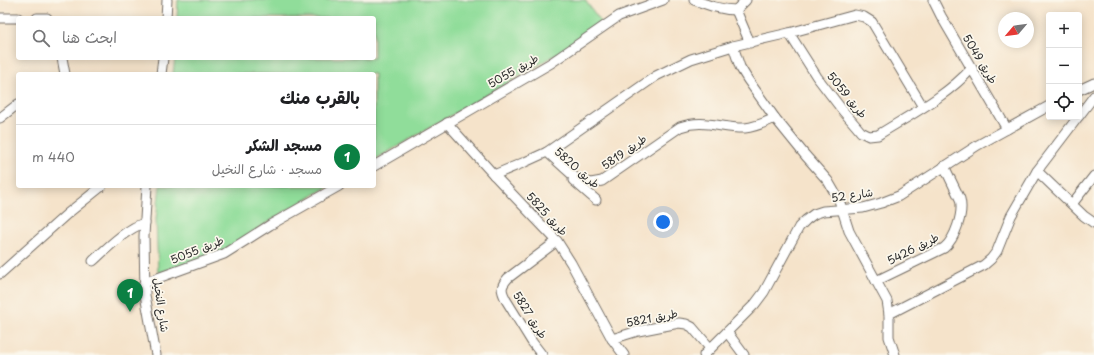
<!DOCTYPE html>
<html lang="ar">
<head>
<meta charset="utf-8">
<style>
  :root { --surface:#fff; --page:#f2f2f2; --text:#202124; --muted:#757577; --line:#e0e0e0; --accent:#0b8043 }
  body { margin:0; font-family:"Playpen Sans","Playpen Sans Arabic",sans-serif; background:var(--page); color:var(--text); direction:rtl }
  .controls { position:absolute; right:12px; top:12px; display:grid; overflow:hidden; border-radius:4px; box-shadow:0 2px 10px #0003 }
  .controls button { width:36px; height:36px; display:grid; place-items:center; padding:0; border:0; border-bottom:1px solid var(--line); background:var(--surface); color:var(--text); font:20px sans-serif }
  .compass { position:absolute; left:998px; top:12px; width:36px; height:36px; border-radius:50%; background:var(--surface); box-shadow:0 2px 10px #0003; rotate:241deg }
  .you { position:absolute; left:663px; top:222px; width:14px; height:14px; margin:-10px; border:3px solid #fff; border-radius:50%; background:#1a73e8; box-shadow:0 0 0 6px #1a73e833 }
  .badge { display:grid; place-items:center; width:26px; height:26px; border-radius:50%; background:var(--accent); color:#fff; font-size:13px; font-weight:700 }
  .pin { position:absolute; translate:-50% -33px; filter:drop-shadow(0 1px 2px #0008) }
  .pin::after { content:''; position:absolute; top:21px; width:14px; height:12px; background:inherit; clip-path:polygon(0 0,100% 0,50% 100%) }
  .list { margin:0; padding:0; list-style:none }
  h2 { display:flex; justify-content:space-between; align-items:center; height:52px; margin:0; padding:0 16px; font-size:17px }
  h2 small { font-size:13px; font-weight:400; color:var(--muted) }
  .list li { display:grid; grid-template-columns:26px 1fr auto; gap:12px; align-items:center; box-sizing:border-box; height:64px; padding:0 16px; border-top:1px solid var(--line) }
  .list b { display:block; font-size:15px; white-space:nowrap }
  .list p { margin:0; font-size:13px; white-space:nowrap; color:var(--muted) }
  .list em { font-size:13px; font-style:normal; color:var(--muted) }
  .icon { flex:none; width:22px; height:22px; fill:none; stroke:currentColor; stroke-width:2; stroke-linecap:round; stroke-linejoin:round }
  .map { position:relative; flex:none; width:1094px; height:355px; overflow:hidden; direction:ltr }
  .search { position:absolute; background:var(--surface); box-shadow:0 2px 10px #0003; left:16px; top:16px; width:360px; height:44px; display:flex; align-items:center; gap:10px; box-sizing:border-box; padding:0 14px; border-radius:4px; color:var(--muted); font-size:15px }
  .panel { position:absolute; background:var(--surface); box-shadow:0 2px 10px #0003; left:16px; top:72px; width:360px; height:116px; border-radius:4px; direction:rtl }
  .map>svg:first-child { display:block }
</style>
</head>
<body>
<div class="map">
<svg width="1094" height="355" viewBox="0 0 1094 355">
  <rect width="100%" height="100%" fill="#fbf7ec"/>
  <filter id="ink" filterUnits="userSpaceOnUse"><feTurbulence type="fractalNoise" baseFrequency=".025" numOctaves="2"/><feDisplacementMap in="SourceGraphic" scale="8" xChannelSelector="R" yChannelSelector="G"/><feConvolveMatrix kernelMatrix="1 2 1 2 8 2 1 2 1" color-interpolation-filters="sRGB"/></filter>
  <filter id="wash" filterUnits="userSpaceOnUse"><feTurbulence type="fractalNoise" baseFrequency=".012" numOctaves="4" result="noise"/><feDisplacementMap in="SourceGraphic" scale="16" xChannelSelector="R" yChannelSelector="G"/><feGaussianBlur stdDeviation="0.9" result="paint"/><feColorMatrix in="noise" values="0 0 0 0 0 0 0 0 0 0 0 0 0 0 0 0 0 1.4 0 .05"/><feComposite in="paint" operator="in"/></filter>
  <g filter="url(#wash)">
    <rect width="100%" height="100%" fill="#f5e3ca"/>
    <!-- green -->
    <g fill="#90dd9a" stroke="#5e8462">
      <polygon points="178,0 585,0 601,22 564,50 374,160 374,74 173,74 175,58 374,58 374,18 177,18"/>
      <polygon points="160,186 329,186 286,211 219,253 158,273 156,219"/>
    </g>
  </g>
  <g filter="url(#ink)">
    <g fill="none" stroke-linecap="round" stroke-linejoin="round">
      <!-- minor casing -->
      <g stroke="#726b63" stroke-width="11">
        <g id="minor">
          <path d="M694,0C708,5 721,10 736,10L746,0"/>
          <polyline points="933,0 941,16 1007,129"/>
          <polyline points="736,10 750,43"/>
          <polyline points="0,18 18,18"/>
          <polyline points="37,18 47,18"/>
          <polyline points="166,18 167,0"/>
          <path d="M789,33L817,77L843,111L856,126L861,132L869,136L878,135C910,115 947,96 972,68"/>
          <polyline points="733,46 740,67 748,80 775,118 805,155 828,181 839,200 849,231 887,301 889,314 889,337 895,355"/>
          <polyline points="62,58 65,74"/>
          <polyline points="161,74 163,58"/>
          <polyline points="1079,90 1094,83"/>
          <polyline points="1079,116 1094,96"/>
          <polyline points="0,118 18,104"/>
          <polyline points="447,123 494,175 557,241 571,263 612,339 624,355"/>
          <polyline points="547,152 656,76 691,59 733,46 789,33 855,15 864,17 872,22 923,107"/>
          <polyline points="374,166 551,63 619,16 663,0"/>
          <polyline points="1037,171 1084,216 1094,223"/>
          <path d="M494,175L525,162L547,152L579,181L591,183L602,181L680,127C704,118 722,129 745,128C756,127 766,122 775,118"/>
          <polyline points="573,180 596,200"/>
          <polyline points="147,186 144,236 145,295 156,355"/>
          <polyline points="1072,204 1094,176"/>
          <path d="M93,261C106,249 128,227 145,223"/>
          <polyline points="0,274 67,214 102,186"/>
          <path d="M876,281L944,248C955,239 964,213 960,199L944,166"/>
          <polyline points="144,283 224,254 270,225 339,186"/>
          <polyline points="889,314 984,265 991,259 997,251 1011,216 1037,171 1078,117"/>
          <polyline points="727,332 744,355"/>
          <polyline points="612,339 638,331 679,323 686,324 692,327 710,348"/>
          <path d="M542,355L532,342L506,300C501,290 500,287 508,278L557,241"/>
          <polyline points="704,355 755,304 764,292 799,227 806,220 814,214 823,211 863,208 881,203 899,196 978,145 1049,106"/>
        </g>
      </g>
      <!-- minor -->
      <use href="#minor" stroke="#fff" stroke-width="9"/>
    </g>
  </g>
  <g text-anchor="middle" stroke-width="3.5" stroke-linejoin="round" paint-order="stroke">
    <!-- street labels -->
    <g font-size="11" fill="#2b2b2b" stroke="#fbf7ec">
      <text transform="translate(980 59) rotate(59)" y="4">طريق 5049</text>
      <text transform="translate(513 71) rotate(-30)" y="4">طريق 5055</text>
      <text transform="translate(847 95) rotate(51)" y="4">طريق 5059</text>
      <text transform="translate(624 152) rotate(-35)" y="4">طريق 5819</text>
      <text transform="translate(577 168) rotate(41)" y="4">طريق 5820</text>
      <text transform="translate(852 195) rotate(-8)" y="4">شارع 52</text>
      <text transform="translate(547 214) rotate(47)" y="4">طريق 5825</text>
      <text transform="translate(913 249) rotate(-27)" y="4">طريق 5426</text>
      <text transform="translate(197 250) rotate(-22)" y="4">طريق 5055</text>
      <text transform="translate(161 305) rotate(82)" y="4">شارع النخيل</text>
      <text transform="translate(530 315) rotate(58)" y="4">طريق 5827</text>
      <text transform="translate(652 318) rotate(-11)" y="4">طريق 5821</text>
    </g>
  </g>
</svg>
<div class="controls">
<button>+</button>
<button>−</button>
<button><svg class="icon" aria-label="locate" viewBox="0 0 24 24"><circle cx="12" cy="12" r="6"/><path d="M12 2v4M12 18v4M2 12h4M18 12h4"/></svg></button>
</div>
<svg class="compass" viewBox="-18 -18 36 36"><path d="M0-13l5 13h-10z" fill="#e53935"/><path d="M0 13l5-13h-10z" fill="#757577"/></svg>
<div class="you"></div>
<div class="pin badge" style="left:130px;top:312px">1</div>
<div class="search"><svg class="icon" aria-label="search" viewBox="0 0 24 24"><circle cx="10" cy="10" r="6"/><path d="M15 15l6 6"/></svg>ابحث هنا</div>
<section class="panel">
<h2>بالقرب منك<small></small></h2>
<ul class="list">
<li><span class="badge">1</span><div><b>مسجد الشكر</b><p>مسجد · شارع النخيل</p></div><em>440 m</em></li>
</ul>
</section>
</div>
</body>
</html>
